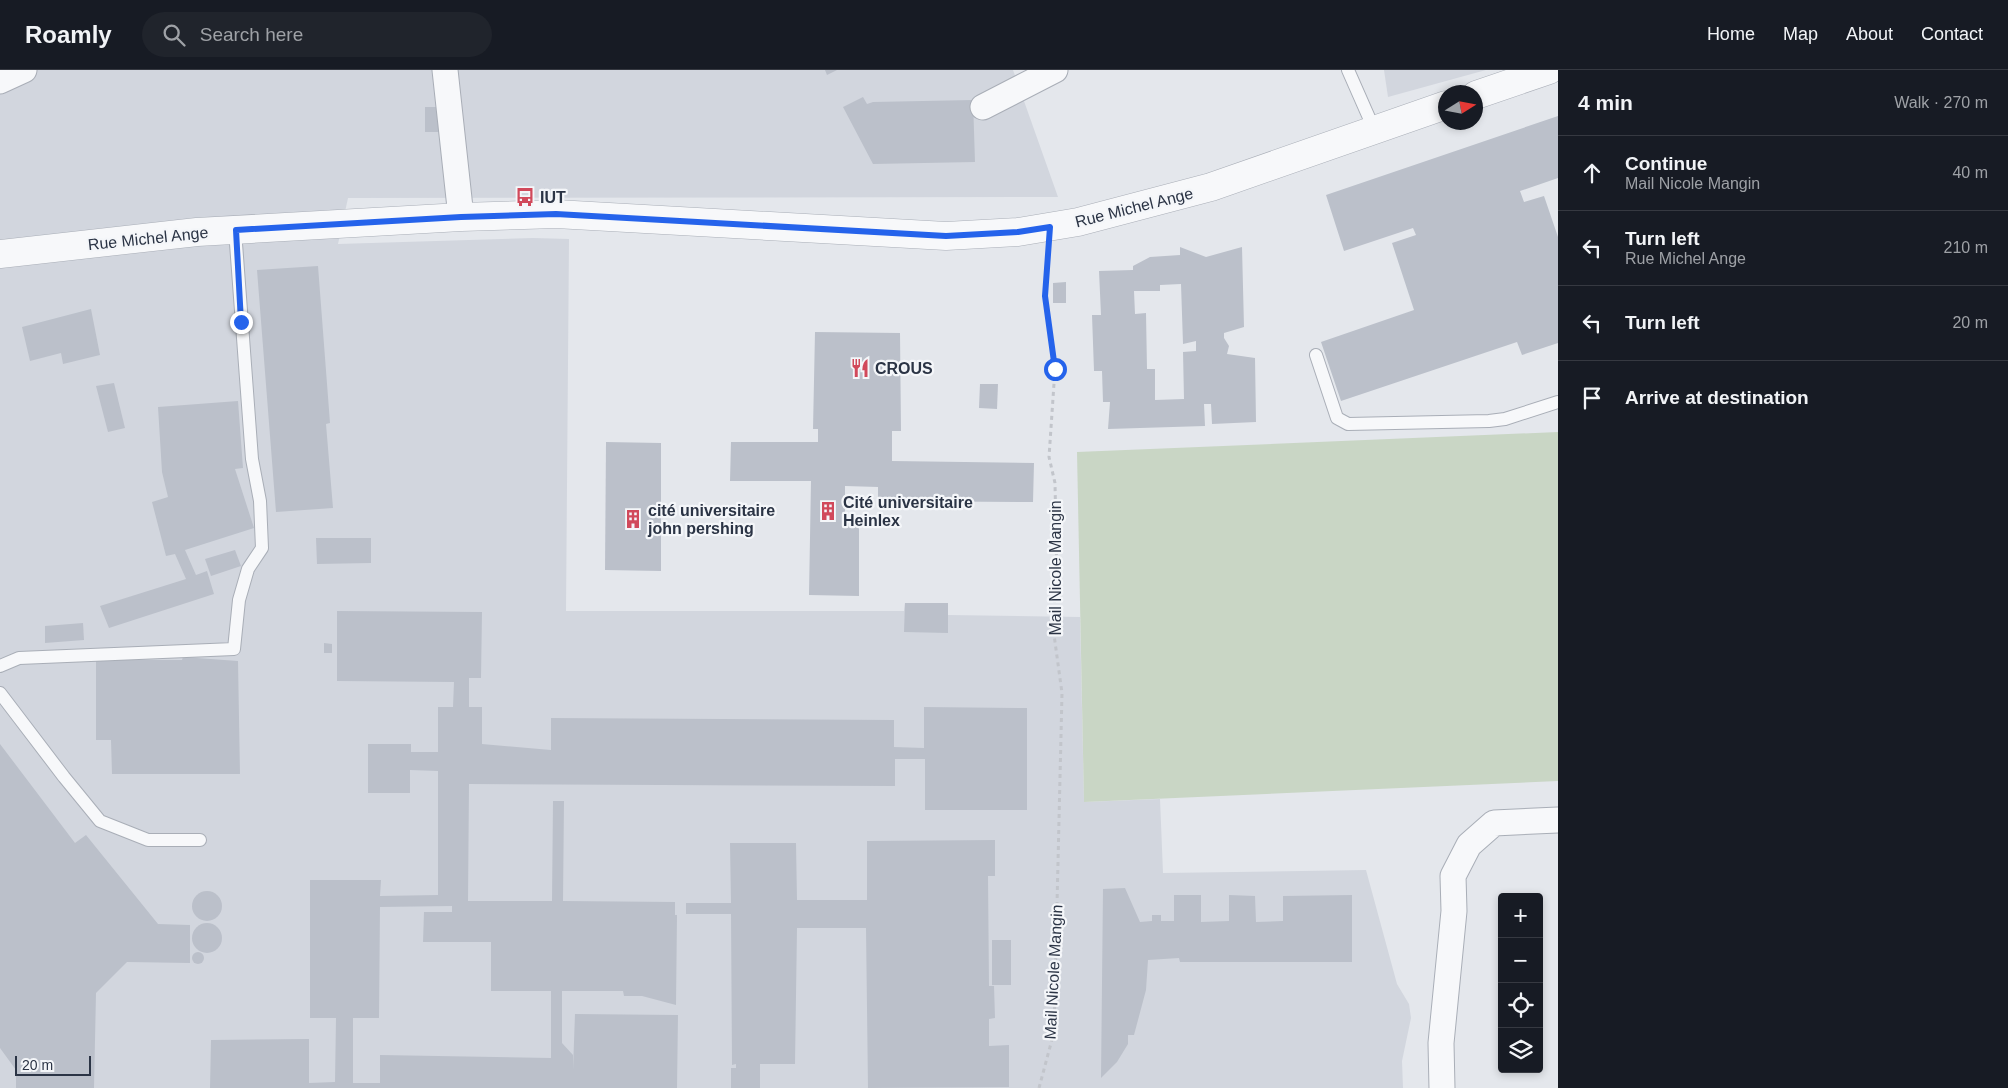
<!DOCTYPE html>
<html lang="en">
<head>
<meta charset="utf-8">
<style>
  :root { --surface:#171b24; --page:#20242c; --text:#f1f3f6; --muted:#9ea1a6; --line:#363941 }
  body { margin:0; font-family:Arial,sans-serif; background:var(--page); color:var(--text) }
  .controls { position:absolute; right:15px; bottom:15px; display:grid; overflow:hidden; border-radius:5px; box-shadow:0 2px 8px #0003 }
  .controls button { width:45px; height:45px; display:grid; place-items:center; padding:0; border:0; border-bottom:1px solid var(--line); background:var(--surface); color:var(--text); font:25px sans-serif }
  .compass { position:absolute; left:1438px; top:15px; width:45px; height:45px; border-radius:50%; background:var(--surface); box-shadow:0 2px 8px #0003; rotate:79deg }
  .scale { position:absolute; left:15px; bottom:12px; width:76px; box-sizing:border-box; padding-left:5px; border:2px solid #2b3445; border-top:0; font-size:14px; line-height:18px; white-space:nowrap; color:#2b3445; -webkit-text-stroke:4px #f4f6f9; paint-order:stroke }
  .stop { position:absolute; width:15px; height:15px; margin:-11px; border:4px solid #2563eb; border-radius:50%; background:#fff }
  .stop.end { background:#2563eb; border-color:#fff; box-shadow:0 1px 5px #0008 }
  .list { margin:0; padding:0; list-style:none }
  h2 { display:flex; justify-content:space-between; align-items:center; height:65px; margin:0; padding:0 20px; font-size:21px }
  h2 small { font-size:16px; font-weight:400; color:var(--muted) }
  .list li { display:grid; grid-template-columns:32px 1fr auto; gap:15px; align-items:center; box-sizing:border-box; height:75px; padding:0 20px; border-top:1px solid var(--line) }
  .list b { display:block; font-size:19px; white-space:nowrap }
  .list p { margin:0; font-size:16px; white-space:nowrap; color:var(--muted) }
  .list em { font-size:16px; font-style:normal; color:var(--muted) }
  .icon { flex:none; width:28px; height:28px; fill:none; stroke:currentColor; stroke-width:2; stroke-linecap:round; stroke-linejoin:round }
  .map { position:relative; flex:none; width:1558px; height:1018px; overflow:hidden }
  header { display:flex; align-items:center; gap:30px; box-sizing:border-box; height:70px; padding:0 25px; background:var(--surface); border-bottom:1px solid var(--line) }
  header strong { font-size:24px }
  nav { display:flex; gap:28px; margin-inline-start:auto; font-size:18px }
  .search { width:350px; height:45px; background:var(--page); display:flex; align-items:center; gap:12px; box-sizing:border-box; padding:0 18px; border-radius:28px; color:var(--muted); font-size:19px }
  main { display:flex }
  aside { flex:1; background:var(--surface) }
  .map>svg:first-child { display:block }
</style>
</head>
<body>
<header>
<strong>Roamly</strong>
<div class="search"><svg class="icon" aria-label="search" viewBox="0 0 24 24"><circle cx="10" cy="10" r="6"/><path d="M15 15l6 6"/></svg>Search here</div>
<nav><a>Home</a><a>Map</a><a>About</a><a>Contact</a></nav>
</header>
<main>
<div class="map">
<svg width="1558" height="1018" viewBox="0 0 1558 1018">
  <rect width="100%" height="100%" fill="#e4e7ec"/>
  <!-- built -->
  <g fill="#d2d6de">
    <polygon points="0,0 1013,0 1058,127 348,128 338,174 533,168 569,169 566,541 904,541 905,533 948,533 948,545 1080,547 1084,732 1160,729 1163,803 1366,800 1397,914 1409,934 1411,948 1402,991 1403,1018 0,1018"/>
    <polygon points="1384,0 1486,0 1388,27"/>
  </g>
  <!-- green -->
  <polygon fill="#c9d6c5" points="1558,362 1558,711 1084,732 1077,382"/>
  <!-- building -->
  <g fill="#bbc0ca" fill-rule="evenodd">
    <polygon points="825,0 837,0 827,5"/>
    <polygon points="863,27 867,34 873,32 973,30 975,92 873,94 843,37"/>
    <polygon points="425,37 443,37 442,62 425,62"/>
    <polygon points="1558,46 1558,108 1520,121 1524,132 1544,126 1558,167 1558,273 1522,285 1517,272 1341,331 1321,272 1414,240 1392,173 1416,165 1413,158 1344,181 1326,125"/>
    <path d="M1180,177L1206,187L1242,177L1244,257L1224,263V268L1229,276L1227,284L1255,288L1256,352L1212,354L1211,334H1204L1205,356L1108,359L1110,332H1103L1102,301H1094L1092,245H1101L1099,201L1133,200V196L1150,187L1180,185ZM1181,214L1183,274L1196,271V281L1183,282L1184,329L1155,330V299H1147L1146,243L1135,244L1134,221H1160V215Z"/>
    <polygon points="318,196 330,353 326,354 333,438 276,442 257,200"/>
    <polygon points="1066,212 1066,233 1053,233 1053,213"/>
    <polygon points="91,239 100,285 63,294 61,283 30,291 22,257"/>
    <polygon points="815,262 900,263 901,361 892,361 892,391 1034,393 1033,432 878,431 878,417 845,416 845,449 859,450 859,526 809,525 811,411 730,411 731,372 818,372 818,359 813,359"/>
    <polygon points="114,313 125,358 108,362 96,316"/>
    <polygon points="980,314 998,314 997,339 979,338"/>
    <polygon points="238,331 243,398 235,399 254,458 185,480 196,505 207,501 214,524 109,558 100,536 186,509 175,484 166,486 152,432 168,427 162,402 158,337"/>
    <polygon points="606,372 661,373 661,501 605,500"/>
    <polygon points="316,468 371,468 371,493 317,494"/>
    <polygon points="235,480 241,496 211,506 205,489"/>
    <polygon points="905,533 948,533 948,563 904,562"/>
    <path d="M337,541L482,542L481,608H469V637H482V674L551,680V648L894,650V677L924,678V637L1027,638V740H925V689H895V716L469,714L468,831H552L553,731H564L563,831L675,832V845H677L676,935L642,926H624L623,921H562V973L573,985V1000L575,944L678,945L677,1018H210L211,970L309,969V1013L335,1012L336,948H310V810H381L380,826L438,825V701L410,700V723H368V674H411V682H438V637H453L454,612L337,611ZM452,836V842H424L423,872H491V921H551V988L380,985V1013H353V948H379L380,837Z"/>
    <polygon points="83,553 84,570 45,573 45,556"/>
    <polygon points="324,573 332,574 332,583 324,583"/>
    <polygon points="183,587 238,591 240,704 112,704 111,670 96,670 96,590 182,590"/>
    <polygon points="0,674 75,773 86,765 158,854 190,855 190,893 127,892 96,923 94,1018 16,1018 16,1000 0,978"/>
    <polygon points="995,770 995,806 988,806 989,916 994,916 995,948 989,949 989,976 1009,975 1009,1017 868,1018 866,858 797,858 795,994 760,994 760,1018 731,1018 731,998 736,998 736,994 732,995 731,844 686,844 686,833 731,833 730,773 796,773 797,830 867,830 867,771"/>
    <polygon points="1125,818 1140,852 1152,851 1152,845 1161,845 1161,851 1174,851 1174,825 1201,825 1201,852 1229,851 1229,825 1255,826 1256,852 1283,851 1283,826 1352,825 1352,892 1180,892 1179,888 1148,890 1146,920 1134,965 1128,965 1128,974 1117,992 1101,1008 1103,819"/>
    <circle cx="207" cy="836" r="15"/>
    <circle cx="207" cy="868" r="15"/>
    <rect x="992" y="870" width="19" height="45"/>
    <circle cx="198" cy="888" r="6"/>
  </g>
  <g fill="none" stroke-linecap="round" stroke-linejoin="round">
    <!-- service casing -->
    <g stroke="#a9aeb7" stroke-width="14">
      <g id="service">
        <polyline points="1348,0 1374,59"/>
        <polyline points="1316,285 1337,348 1348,354 1489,351 1505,349 1558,332"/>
        <polyline points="0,596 19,588 234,579 239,530 248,499 262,478 260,431 252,389 235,160"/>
        <polyline points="0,623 64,707 100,751 148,770 200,770"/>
      </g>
    </g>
    <!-- minor casing -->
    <g stroke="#a9aeb7" stroke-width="27">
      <g id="minor">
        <polyline points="445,0 461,147"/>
        <polyline points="0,11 24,0"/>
        <polyline points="983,37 1055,0"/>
        <polyline points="1442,1018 1441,973 1454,841 1453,806 1469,775 1494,753 1558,750"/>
      </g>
    </g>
    <!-- tertiary casing -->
    <g stroke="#a9aeb7" stroke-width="29">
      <g id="tertiary">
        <polyline points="1476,25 1549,0"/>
        <polyline points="0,184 197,162 461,147 556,144 946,166 1018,162 1078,152 1211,117 1446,35"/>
      </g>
    </g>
    <!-- path -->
    <polyline stroke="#c2c5cb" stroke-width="3" stroke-dasharray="4 4" stroke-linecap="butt" points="1039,1018 1054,962 1062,623 1052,550 1057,514 1055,413 1049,387 1055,299 1045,226 1048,183"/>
    <!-- service -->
    <use href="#service" stroke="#f7f8fa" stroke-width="12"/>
    <!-- minor -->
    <use href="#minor" stroke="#f7f8fa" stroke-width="25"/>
    <!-- tertiary -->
    <use href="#tertiary" stroke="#f7f8fa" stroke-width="28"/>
  </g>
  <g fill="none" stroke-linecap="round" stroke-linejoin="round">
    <!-- route -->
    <polyline stroke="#2563eb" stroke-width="6" points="241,252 236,160 461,147 556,144 946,166 1018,162 1050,157 1045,226 1055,299"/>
  </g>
  <!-- icons -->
  <defs>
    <g id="bus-bare" transform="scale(1.5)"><path d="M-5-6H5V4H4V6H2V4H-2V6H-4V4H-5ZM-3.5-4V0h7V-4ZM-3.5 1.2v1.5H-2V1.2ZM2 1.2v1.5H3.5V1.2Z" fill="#d1495b" stroke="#f4f6f9" stroke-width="2.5" paint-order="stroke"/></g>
    <g id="restaurant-bare" transform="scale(1.5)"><path d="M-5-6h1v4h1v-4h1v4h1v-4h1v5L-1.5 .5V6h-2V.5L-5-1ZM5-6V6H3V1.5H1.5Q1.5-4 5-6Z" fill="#d1495b" stroke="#f4f6f9" stroke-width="2.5" paint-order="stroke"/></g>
    <g id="building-bare" transform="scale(1.5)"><path d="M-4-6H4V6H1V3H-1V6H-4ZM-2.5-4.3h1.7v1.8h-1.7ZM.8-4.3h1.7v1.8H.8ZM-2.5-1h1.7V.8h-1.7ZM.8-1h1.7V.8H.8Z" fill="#d1495b" stroke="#f4f6f9" stroke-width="2.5" paint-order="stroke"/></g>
  </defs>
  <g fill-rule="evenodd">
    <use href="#bus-bare" x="525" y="127"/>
    <use href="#restaurant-bare" x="860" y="298"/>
    <use href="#building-bare" x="828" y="441"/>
    <use href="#building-bare" x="633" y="449"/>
  </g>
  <g text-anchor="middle" stroke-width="4.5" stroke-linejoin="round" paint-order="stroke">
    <!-- poi labels -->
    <g font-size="16" font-weight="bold" fill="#2b3445" stroke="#f4f6f9" text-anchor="start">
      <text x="540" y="133">IUT</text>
      <text x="875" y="304">CROUS</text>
      <text x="843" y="438">Cité universitaire<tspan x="843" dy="18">Heinlex</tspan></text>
      <text x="648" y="446">cité universitaire<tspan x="648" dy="18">john pershing</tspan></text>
    </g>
    <!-- street labels -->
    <g font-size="16" fill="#2b3445" stroke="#f4f6f9">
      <text transform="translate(1134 137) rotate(-14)" y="6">Rue Michel Ange</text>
      <text transform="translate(148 168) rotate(-6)" y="6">Rue Michel Ange</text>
      <text transform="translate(1055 498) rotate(-90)" y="6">Mail Nicole Mangin</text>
      <text transform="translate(1053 902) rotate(-87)" y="6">Mail Nicole Mangin</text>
    </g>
  </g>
</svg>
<div class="controls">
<button>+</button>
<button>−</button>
<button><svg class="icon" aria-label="locate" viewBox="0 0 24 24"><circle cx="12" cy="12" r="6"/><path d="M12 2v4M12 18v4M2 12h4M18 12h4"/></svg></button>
<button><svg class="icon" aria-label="layers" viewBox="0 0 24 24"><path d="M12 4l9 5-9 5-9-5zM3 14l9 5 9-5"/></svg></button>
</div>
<svg class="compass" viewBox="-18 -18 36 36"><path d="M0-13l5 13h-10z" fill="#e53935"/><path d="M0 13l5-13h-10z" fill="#9ea1a6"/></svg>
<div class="scale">20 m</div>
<div class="stop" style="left:1055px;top:299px"></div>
<div class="stop end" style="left:241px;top:252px"></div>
</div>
<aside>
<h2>4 min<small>Walk · 270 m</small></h2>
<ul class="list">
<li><svg class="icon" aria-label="ahead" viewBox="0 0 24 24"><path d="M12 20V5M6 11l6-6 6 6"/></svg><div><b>Continue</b><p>Mail Nicole Mangin</p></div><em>40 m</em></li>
<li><svg class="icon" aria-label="left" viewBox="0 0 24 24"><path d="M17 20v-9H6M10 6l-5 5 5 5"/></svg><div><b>Turn left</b><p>Rue Michel Ange</p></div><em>210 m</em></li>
<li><svg class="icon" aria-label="left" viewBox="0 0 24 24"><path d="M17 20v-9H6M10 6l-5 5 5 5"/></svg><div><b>Turn left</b></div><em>20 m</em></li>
<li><svg class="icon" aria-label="arrive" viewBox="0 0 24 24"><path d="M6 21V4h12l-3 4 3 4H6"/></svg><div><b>Arrive at destination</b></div></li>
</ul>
</aside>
</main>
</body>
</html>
